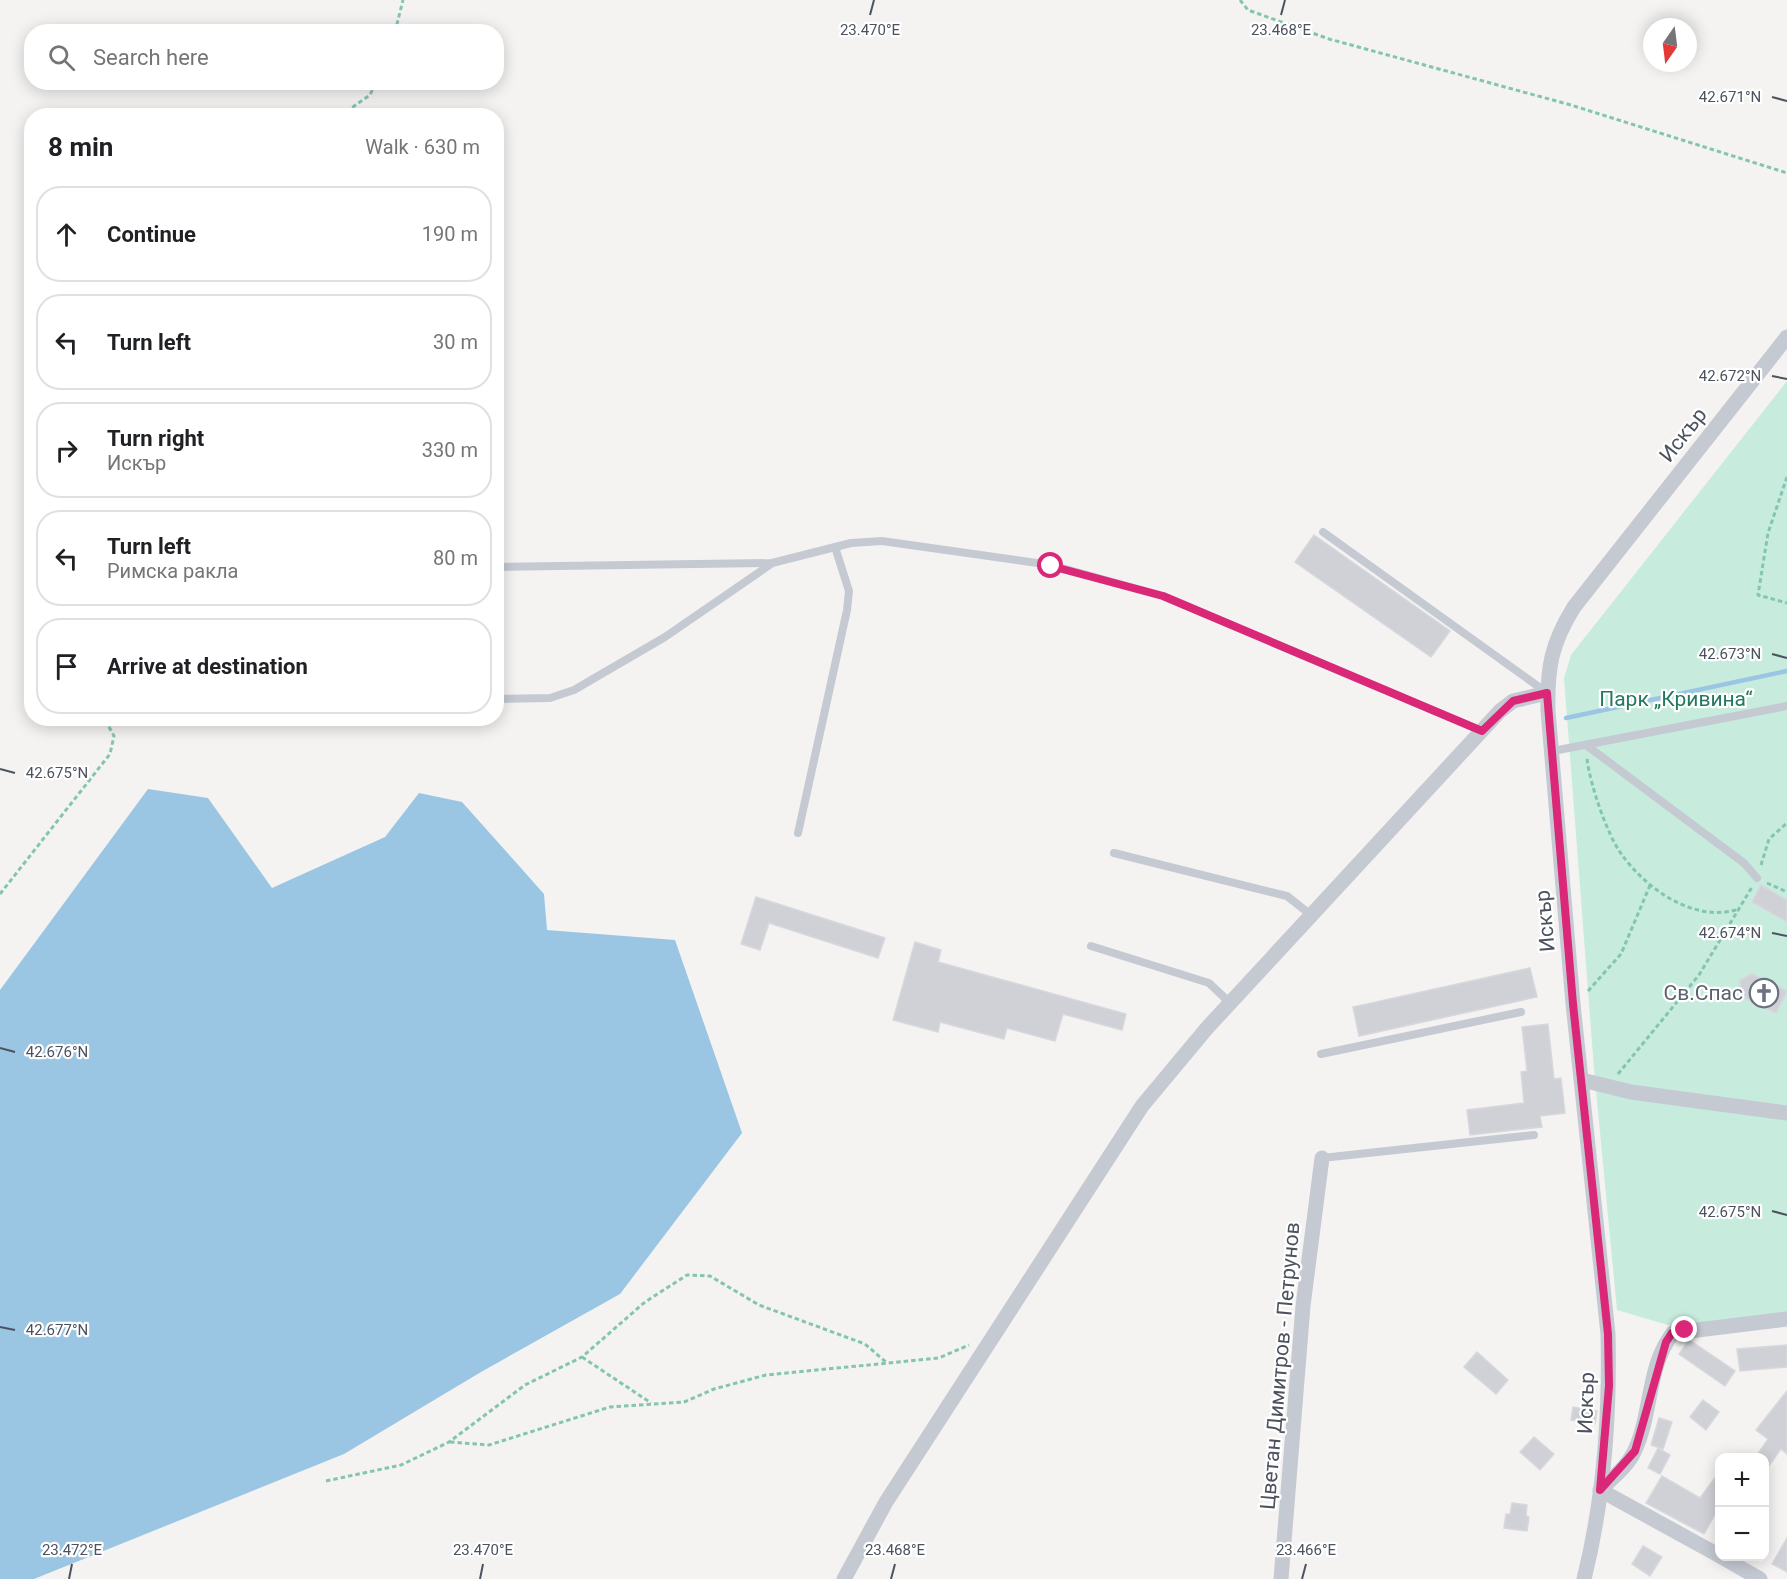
<!DOCTYPE html>
<html lang="en">
<head>
<meta charset="utf-8">
<style>
  :root { --surface:#fff; --page:#f2f2f2; --text:#202124; --muted:#757577; --line:#e0e0e0 }
  body { margin:0; font-family:Roboto,sans-serif; background:var(--page); color:var(--text) }
  .controls { position:absolute; right:18px; bottom:18px; display:grid; overflow:hidden; border-radius:12px; box-shadow:0 3px 15px #0003 }
  .controls button { width:54px; height:54px; display:grid; place-items:center; padding:0; border:0; border-bottom:2px solid var(--line); background:var(--surface); color:var(--text); font:30px sans-serif }
  .compass { position:absolute; left:1643px; top:18px; width:54px; height:54px; border-radius:50%; background:var(--surface); box-shadow:0 3px 15px #0003; rotate:194deg }
  .stop { position:absolute; width:18px; height:18px; margin:-14px; border:4px solid #db2777; border-radius:50%; background:#fff }
  .stop.end { background:#db2777; border-color:#fff; box-shadow:0 2px 6px #0008 }
  .list { margin:0; padding:0; list-style:none }
  h2 { display:flex; justify-content:space-between; align-items:center; height:78px; margin:0; padding:0 24px; font-size:26px }
  h2 small { font-size:20px; font-weight:400; color:var(--muted) }
  .list li { display:grid; grid-template-columns:39px 1fr auto; gap:18px; align-items:center; box-sizing:border-box; height:96px; margin:0 12px 12px; padding:0 12px; border:2px solid var(--line); border-radius:24px }
  .list b { display:block; font-size:22px; white-space:nowrap }
  .list p { margin:0; font-size:20px; white-space:nowrap; color:var(--muted) }
  .list em { font-size:20px; font-style:normal; color:var(--muted) }
  .icon { flex:none; width:33px; height:33px; fill:none; stroke:currentColor; stroke-width:2; stroke-linecap:round; stroke-linejoin:round }
  .map { position:relative; flex:none; width:1787px; height:1579px; overflow:hidden }
  .search { position:absolute; background:var(--surface); box-shadow:0 3px 15px #0003; left:24px; top:24px; width:480px; height:66px; display:flex; align-items:center; gap:15px; box-sizing:border-box; padding:0 21px; border-radius:24px; color:var(--muted); font-size:22px }
  .panel { position:absolute; background:var(--surface); box-shadow:0 3px 15px #0003; left:24px; top:108px; width:480px; height:618px; border-radius:24px }
  .map>svg:first-child { display:block }
</style>
</head>
<body>
<div class="map">
<svg width="1787" height="1579" viewBox="0 0 1787 1579">
  <rect width="100%" height="100%" fill="#f4f3f2"/>
  <!-- green -->
  <polygon fill="#c7ebdc" points="1787,381 1787,1319 1685,1330 1617,1310 1594,1069 1564,678 1571,655"/>
  <!-- water -->
  <polygon fill="#9ac6e3" points="148,789 208,798 272,888 385,837 419,793 462,802 544,894 547,930 675,940 742,1133 620,1294 481,1372 344,1454 34,1579 0,1579 0,990"/>
  <g fill="none" stroke-linecap="round" stroke-linejoin="round">
    <!-- stream -->
    <polyline stroke="#9ac6e3" stroke-width="4.5" points="1566,718 1787,671"/>
  </g>
  <!-- building -->
  <g fill="#d0d1d6" stroke="#d7d8dd" stroke-width="1.5">
    <polygon points="1314,535 1450,631 1431,657 1295,562"/>
    <polygon points="1761,885 1787,900 1787,922 1752,902"/>
    <polygon points="756,897 885,938 878,958 769,923 760,950 741,944"/>
    <polygon points="915,942 941,950 938,962 1126,1014 1122,1030 1063,1014 1055,1041 1007,1028 1004,1039 940,1022 938,1032 893,1020"/>
    <polygon points="1530,968 1537,997 1359,1036 1353,1007"/>
    <polygon points="1752,974 1787,991 1776,1013 1740,996 1740,980"/>
    <polygon points="1548,1024 1554,1079 1561,1078 1565,1113 1540,1116 1542,1127 1470,1135 1467,1110 1524,1103 1521,1072 1527,1071 1522,1027"/>
    <polygon points="1688,1341 1691,1341 1735,1371 1725,1386 1679,1354"/>
    <polygon points="1787,1345 1787,1367 1740,1371 1737,1349"/>
    <polygon points="1477,1352 1508,1380 1496,1394 1464,1367"/>
    <polygon points="1787,1391 1787,1454 1781,1449 1764,1473 1764,1458 1755,1458 1768,1439 1756,1430"/>
    <polygon points="1703,1400 1719,1412 1706,1430 1690,1417"/>
    <polygon points="1573,1407 1597,1411 1595,1424 1571,1420"/>
    <polygon points="1659,1418 1672,1422 1663,1449 1651,1445"/>
    <polygon points="1534,1437 1554,1454 1540,1470 1520,1452"/>
    <polygon points="1658,1448 1670,1455 1660,1474 1648,1468"/>
    <polygon points="1719,1472 1719,1507 1704,1534 1646,1503 1662,1476 1700,1498"/>
    <polygon points="1512,1503 1527,1505 1526,1516 1529,1517 1527,1531 1504,1528 1506,1514 1510,1514"/>
    <polygon points="1787,1538 1787,1572 1772,1564"/>
    <polygon points="1643,1546 1662,1557 1650,1576 1632,1564"/>
  </g>
  <g fill="none" stroke-linecap="round" stroke-linejoin="round">
    <!-- path -->
    <g stroke="#83c5b1" stroke-width="3" stroke-dasharray="4.5 3" stroke-linecap="butt">
      <polyline points="1240,0 1248,10 1329,39 1571,105 1787,173"/>
      <polyline points="395,32 403,0"/>
      <polyline points="340,116 370,95 376,82"/>
      <polyline points="1787,477 1768,533 1758,595 1787,603"/>
      <path d="M1587,759C1590,784 1607,835 1622,855C1646,888 1692,922 1736,910"/>
      <polyline points="1761,865 1769,839 1787,823"/>
      <polyline points="1767,883 1787,892"/>
      <polyline points="0,894 110,754 114,736 104,718"/>
      <polyline points="1588,991 1621,954 1651,883"/>
      <polyline points="1618,1074 1699,975 1752,887"/>
      <polyline points="582,1357 651,1403"/>
      <polyline points="450,1442 489,1445 610,1407 684,1402 714,1389 766,1375 939,1358 969,1345"/>
      <polyline points="326,1481 401,1465 449,1442 525,1385 582,1357 645,1302 687,1275 710,1276 759,1305 865,1344 887,1363"/>
    </g>
    <!-- service -->
    <g stroke="#c5cad2" stroke-width="8">
      <polyline points="1323,532 1546,692"/>
      <polyline points="496,567 772,563 851,543 882,541 1051,565 1163,596 1482,731"/>
      <polyline points="496,699 550,698 574,690 665,637 771,564"/>
      <polyline points="1586,745 1744,863 1757,878"/>
      <polyline points="1553,751 1787,706"/>
      <polyline points="798,833 847,610 849,591 835,547"/>
      <polyline points="1114,853 1287,896 1311,915"/>
      <polyline points="1091,946 1209,983 1230,1003"/>
      <polyline points="1321,1054 1521,1012"/>
      <polyline points="1322,1158 1534,1135"/>
    </g>
    <!-- minor -->
    <g stroke="#c5cad2" stroke-width="15">
      <polyline points="1582,1080 1631,1092 1787,1113"/>
      <path d="M1720,1556L1600,1490C1612,1478 1627,1467 1634,1452C1652,1416 1647,1365 1673,1333L1787,1319"/>
      <polyline points="1720,1556 1760,1579"/>
      <polyline points="844,1579 886,1502 1142,1106 1207,1028 1500,711 1513,701 1547,693"/>
      <polyline points="1281,1579 1303,1306 1322,1158"/>
      <path d="M1584,1579C1604,1499 1610,1416 1608,1334L1573,1004L1548,711C1547,668 1551,644 1574,607L1787,337"/>
    </g>
  </g>
  <g fill="none" stroke-linecap="round" stroke-linejoin="round">
    <!-- route -->
    <polyline stroke="#db2777" stroke-width="8" points="1051,566 1163,596 1482,731 1513,701 1547,693 1573,1004 1608,1334 1609,1386 1600,1490 1635,1451 1666,1342 1672,1333 1685,1330"/>
  </g>
  <!-- ticks -->
  <path fill="none" stroke="#4c525e" stroke-width="2" d="M870,15L874,0M1281,15L1285,0M1772,97L1787,101M1772,376L1787,379M1772,654L1787,658M0,769L15,773M1772,933L1787,936M0,1048L15,1052M1772,1211L1787,1215M0,1327L15,1330M69,1579L72,1564M480,1579L483,1564M891,1579L895,1564M1302,1579L1306,1564"/>
  <!-- icons -->
  <defs>
    <g id="church-ring" transform="scale(1.5)"><circle r="9.5" fill="#fff" stroke="#6b7280" stroke-width="1.5"/><path d="M-1.2-6h2.4v3.5h3.3v2.4h-3.3V6h-2.4V-.1h-3.3v-2.4h3.3Z" fill="#6b7280"/></g>
  </defs>
  <g fill-rule="evenodd">
    <use href="#church-ring" x="1764" y="993"/>
  </g>
  <g text-anchor="middle" stroke-width="4.5" stroke-linejoin="round" paint-order="stroke">
    <!-- street labels -->
    <g font-size="21" fill="#4c525e" stroke="#fff">
      <text transform="translate(1683 435) rotate(-52)" y="7">Искър</text>
      <text transform="translate(1545 921) rotate(-95)" y="7">Искър</text>
      <text transform="translate(1280 1366) rotate(-85)" y="7">Цветан Димитров - Петрунов</text>
      <text transform="translate(1586 1403) rotate(-88)" y="7">Искър</text>
    </g>
    <!-- park labels -->
    <g font-size="21" fill="#24785d" stroke="#fff">
      <text x="1676" y="706">Парк „Кривина“</text>
    </g>
    <!-- worship labels -->
    <g font-size="21" fill="#5b616d" stroke="#fff" text-anchor="end">
      <text x="1743" y="1000">Св.Спас</text>
    </g>
  </g>
  <g font-size="15" text-anchor="middle" fill="#4c525e" stroke="#fff" stroke-width="4.5" stroke-linejoin="round" paint-order="stroke">
    <text x="870" y="35">23.470°E</text>
    <text x="1281" y="35">23.468°E</text>
    <text x="1730" y="102">42.671°N</text>
    <text x="1730" y="381">42.672°N</text>
    <text x="1730" y="659">42.673°N</text>
    <text x="57" y="778">42.675°N</text>
    <text x="1730" y="938">42.674°N</text>
    <text x="57" y="1057">42.676°N</text>
    <text x="1730" y="1217">42.675°N</text>
    <text x="57" y="1335">42.677°N</text>
    <text x="72" y="1555">23.472°E</text>
    <text x="483" y="1555">23.470°E</text>
    <text x="895" y="1555">23.468°E</text>
    <text x="1306" y="1555">23.466°E</text>
  </g>
</svg>
<div class="controls">
<button>+</button>
<button>−</button>
</div>
<svg class="compass" viewBox="-18 -18 36 36"><path d="M0-13l5 13h-10z" fill="#e53935"/><path d="M0 13l5-13h-10z" fill="#757577"/></svg>
<div class="stop" style="left:1051px;top:566px"></div>
<div class="stop end" style="left:1685px;top:1330px"></div>
<div class="search"><svg class="icon" aria-label="search" viewBox="0 0 24 24"><circle cx="10" cy="10" r="6"/><path d="M15 15l6 6"/></svg>Search here</div>
<section class="panel">
<h2>8 min<small>Walk · 630 m</small></h2>
<ul class="list">
<li><svg class="icon" aria-label="ahead" viewBox="0 0 24 24"><path d="M12 20V5M6 11l6-6 6 6"/></svg><div><b>Continue</b></div><em>190 m</em></li>
<li><svg class="icon" aria-label="left" viewBox="0 0 24 24"><path d="M17 20v-9H6M10 6l-5 5 5 5"/></svg><div><b>Turn left</b></div><em>30 m</em></li>
<li><svg class="icon" aria-label="right" viewBox="0 0 24 24"><path d="M7 20v-9h11M14 6l5 5-5 5"/></svg><div><b>Turn right</b><p>Искър</p></div><em>330 m</em></li>
<li><svg class="icon" aria-label="left" viewBox="0 0 24 24"><path d="M17 20v-9H6M10 6l-5 5 5 5"/></svg><div><b>Turn left</b><p>Римска ракла</p></div><em>80 m</em></li>
<li><svg class="icon" aria-label="arrive" viewBox="0 0 24 24"><path d="M6 21V4h12l-3 4 3 4H6"/></svg><div><b>Arrive at destination</b></div></li>
</ul>
</section>
</div>
</body>
</html>
